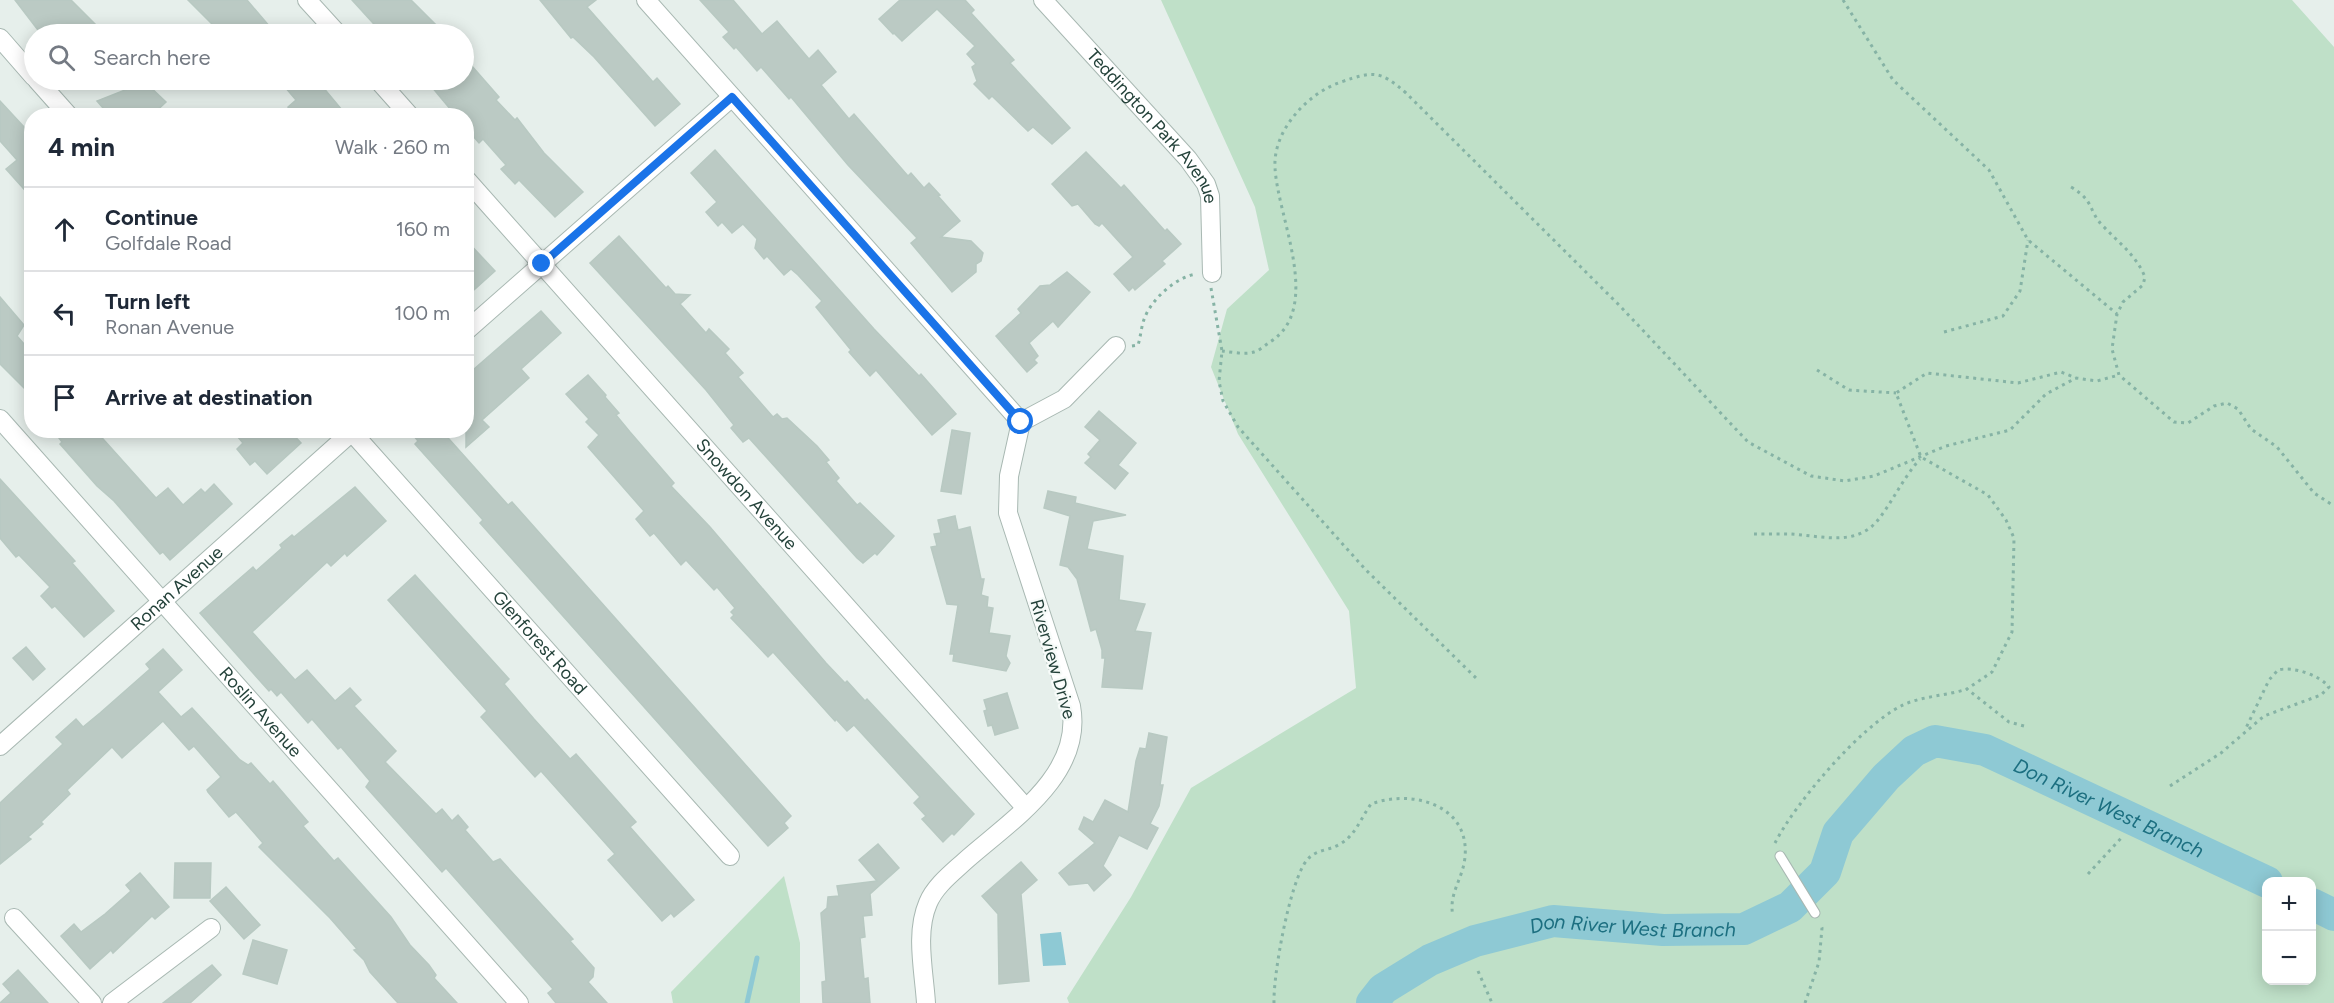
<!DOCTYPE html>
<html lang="en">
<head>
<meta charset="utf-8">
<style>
  :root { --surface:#fff; --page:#f6f6f7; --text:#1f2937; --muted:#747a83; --line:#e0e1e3 }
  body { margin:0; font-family:Figtree,sans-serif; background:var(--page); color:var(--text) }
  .controls { position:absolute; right:18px; bottom:18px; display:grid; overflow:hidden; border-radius:12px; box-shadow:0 3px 15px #0003 }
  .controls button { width:54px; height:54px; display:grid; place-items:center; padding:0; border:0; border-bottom:2px solid var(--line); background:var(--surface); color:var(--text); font:30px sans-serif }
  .stop { position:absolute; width:18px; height:18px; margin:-14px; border:4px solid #1a73e8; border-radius:50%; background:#fff }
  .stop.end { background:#1a73e8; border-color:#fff; box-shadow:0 2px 6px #0008 }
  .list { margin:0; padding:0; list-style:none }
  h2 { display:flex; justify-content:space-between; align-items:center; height:78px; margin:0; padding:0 24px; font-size:26px }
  h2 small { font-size:20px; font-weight:400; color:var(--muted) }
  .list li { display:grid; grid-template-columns:39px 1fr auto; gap:18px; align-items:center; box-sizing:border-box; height:84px; padding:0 24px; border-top:2px solid var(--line) }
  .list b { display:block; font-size:22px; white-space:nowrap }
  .list p { margin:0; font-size:20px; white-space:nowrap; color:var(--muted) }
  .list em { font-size:20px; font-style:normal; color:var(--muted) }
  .icon { flex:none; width:33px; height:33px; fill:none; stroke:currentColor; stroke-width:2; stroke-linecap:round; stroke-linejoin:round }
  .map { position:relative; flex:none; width:2334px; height:1003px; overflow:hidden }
  .search { position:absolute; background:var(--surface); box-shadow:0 3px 15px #0003; left:24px; top:24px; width:450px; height:66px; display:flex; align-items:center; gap:15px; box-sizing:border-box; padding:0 21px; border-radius:33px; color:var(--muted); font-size:22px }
  .panel { position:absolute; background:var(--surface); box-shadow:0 3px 15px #0003; left:24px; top:108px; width:450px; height:330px; border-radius:24px }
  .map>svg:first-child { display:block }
</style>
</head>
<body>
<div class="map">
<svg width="2334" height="1003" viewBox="0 0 2334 1003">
  <rect width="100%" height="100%" fill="#e6efeb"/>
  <!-- green -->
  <g fill="#bfe0c8" fill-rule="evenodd">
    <path d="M1161,0H2292L2334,47V1003H1069L1067,998L1131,897L1191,788L1356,688L1349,611L1238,434L1211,367L1227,309L1269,270L1255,207ZM2266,882H2312V980H2266Z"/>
    <polygon points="784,876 800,943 800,1003 673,1003 671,992"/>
  </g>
  <!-- water -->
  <polygon fill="#8ec9d4" points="1061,932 1066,965 1043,966 1040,934"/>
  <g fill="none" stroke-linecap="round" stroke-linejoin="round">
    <!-- stream -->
    <polyline stroke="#8ec9d4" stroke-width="5" points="747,1003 757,958"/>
    <!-- river -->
    <g stroke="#8ec9d4" stroke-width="32">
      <polyline points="2312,904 2334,915"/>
      <path id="s1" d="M1372,1003L1383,989L1430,960L1475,941L1553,921L1663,930L1744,929L1790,907L1825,872L1838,833L1886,777L1914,751L1935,741L1985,750L2267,882"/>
    </g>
  </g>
  <!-- building -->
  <g fill="#bbcac4" stroke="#b8c9c2" stroke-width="1.5">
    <polygon points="15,0 71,0 105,34 41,34"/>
    <polygon points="188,0 247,0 276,34 222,34"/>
    <polygon points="352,0 411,0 436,25 425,34 383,34"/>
    <polygon points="540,0 596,0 587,7 653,82 657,78 680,104 655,126 594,57 573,37 571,38"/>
    <polygon points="700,0 733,0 762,34 777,21 809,59 818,50 836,72 821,85 849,119 854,114 908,176 911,173 924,188 929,183 940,195 938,196 960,221 941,237 971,241 983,253 981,261 976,264 976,272 952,292 911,243 917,238 848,165 791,97 789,99 761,67 757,71 736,47 734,49 723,37 729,32"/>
    <polygon points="900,0 965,0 974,10 971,13 1014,60 1010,63 1070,128 1052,144 1033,127 1028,131 992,96 989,99 974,84 977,81 972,67 976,64 967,54 975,46 937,9 902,41 894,33 893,34 879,19"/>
    <polygon points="464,57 499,97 496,100 515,120 517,118 544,153 583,192 555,217 519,180 515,184 501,169 506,165 483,139 479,143 466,128 466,116 456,116 426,80 464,80"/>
    <polygon points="279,80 317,80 347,116 295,116 288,107 296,100"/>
    <polygon points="145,82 166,102 151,116 110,116 97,101"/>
    <polygon points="0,101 25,128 32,122 32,198 6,169 17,160 0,141"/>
    <polygon points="715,150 874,329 919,376 921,374 956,414 932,435 876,370 870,376 849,352 851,350 816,307 822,301 798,275 791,269 784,275 767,256 764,259 755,248 757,239 743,224 732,233 722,222 718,226 706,212 717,202 691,173"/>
    <polygon points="1086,152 1121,188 1124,185 1165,231 1167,229 1181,244 1162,261 1165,264 1135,290 1133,287 1129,291 1114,274 1133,257 1102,223 1099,226 1095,224 1078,204 1072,206 1052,184"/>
    <polygon points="619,236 666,288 668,286 675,294 690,295 680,304 706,333 709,329 729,349 725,353 743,373 738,377 773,417 777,414 782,419 787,418 817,446 829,460 826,462 839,478 836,481 857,505 860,503 894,536 877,555 875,553 863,563 857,558 749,438 743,442 731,428 734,425 706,390 590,263"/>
    <polygon points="466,240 495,271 466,297"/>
    <polygon points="1067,272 1090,292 1058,327 1053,321 1029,343 1038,356 1034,360 1037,363 1027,372 996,336 1021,313 1018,309 1040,286 1050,285"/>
    <polygon points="0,297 24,325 17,336 32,353 32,396 0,364"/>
    <polygon points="541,311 561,333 521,369 529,378 482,420 489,427 466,447 466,376"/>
    <polygon points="588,375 606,395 605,397 619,413 616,415 630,432 674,483 671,486 710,527 826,663 845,683 847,681 865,701 867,699 974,814 954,835 952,833 943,842 922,819 926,816 914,803 920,797 854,725 847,731 836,719 835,721 773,652 768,657 731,618 734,615 731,612 735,608 717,587 714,590 686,560 681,565 654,533 650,536 636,519 644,511 588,447 599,435 586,422 589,419 566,394"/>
    <polygon points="1099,411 1136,443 1118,465 1128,473 1115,489 1085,463 1091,457 1088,454 1100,440 1085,427"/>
    <polygon points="53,430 95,430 156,498 168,488 183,505 201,489 205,493 214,484 232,504 170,560 163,552 160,554 114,501 97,486 60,444 62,442"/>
    <polygon points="232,430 289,430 301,443 267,474 255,461 250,465 237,449 243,443"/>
    <polygon points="409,430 441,430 508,505 512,502 791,816 784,823 788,828 768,846 480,523 483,520 415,444 418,441"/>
    <polygon points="952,430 970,433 961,494 941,491"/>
    <polygon points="0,479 75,561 72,563 114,611 84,637 55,606 52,608 41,596 50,587 19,555 16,557 0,538"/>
    <polygon points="355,487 386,521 347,556 345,553 331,566 327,562 252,632 295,680 307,670 335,701 350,688 361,700 354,706 396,751 385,762 436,814 442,809 452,821 458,815 468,827 465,830 493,862 500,859 573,939 570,941 594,968 593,977 588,982 607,1003 556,1003 548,993 553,989 446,868 442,872 366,787 370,781 341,747 338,749 312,719 308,723 281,692 277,696 271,689 269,691 200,613 253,567 256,571 282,548 280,545 292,535 294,537"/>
    <polygon points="1048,491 1076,497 1075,503 1126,515 1093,521 1087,549 1123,556 1119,600 1145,604 1135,631 1151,633 1142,689 1102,687 1105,658 1102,658 1102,650 1096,629 1091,631 1077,579 1068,567 1060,565 1070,516 1044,508"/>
    <polygon points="955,516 958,530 970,527 981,579 984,579 981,595 988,597 987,607 993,608 989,633 1010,636 1006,656 1010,663 1006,671 953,661 954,654 950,654 958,605 947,604 931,547 937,546 934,534 941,533 938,520"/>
    <polygon points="415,575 509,679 504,684 534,719 570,759 576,754 636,822 630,827 694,900 674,917 671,913 662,921 608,860 615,854 541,771 535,777 481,717 487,711 388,600"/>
    <polygon points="26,647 45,669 33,680 13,658"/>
    <polygon points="163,649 182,670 158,692 181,717 192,708 240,760 248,765 251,763 270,784 273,781 308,822 303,826 334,861 338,858 391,917 410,945 429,965 436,975 434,978 457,1003 398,1003 370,972 364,960 354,950 357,949 330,918 259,847 263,843 236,812 229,817 208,792 207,790 221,777 194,746 189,750 163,721 122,758 112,747 67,790 70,794 41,822 43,824 28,837 31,839 0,864 0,803 63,744 56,737 76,719 83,727 100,713 150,669 146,664"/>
    <polygon points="1007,693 1018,728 995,735 992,725 988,726 984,711 987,710 984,700"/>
    <polygon points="1149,733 1167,737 1160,785 1163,785 1159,806 1150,824 1158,828 1147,849 1119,835 1103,866 1111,875 1094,891 1088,883 1069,885 1059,873 1095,843 1079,829 1084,817 1093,822 1105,800 1128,812 1136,761 1140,748 1146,749"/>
    <polygon points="878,844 899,868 870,894 872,915 863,916 865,937 860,938 864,979 868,978 870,1003 823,1003 822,982 826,981 821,913 827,908 828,897 839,896 837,886 877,881 859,860"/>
    <polygon points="1021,862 1037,880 1021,894 1029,981 999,984 998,914 982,896"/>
    <polygon points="175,863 211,863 210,898 174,898"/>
    <polygon points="140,873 169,907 155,919 152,916 113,953 111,950 90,969 61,936 74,924 81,932 105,914 131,891 126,885"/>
    <polygon points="226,887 260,925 244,939 210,901"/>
    <polygon points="253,940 287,950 277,984 243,974"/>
    <polygon points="212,965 221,975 190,1003 163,1003"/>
    <polygon points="18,970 48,1003 0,1003 11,993 3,984"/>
  </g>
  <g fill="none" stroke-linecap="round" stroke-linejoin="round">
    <!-- lane casing -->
    <g stroke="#a8b8b2" stroke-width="11">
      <polyline id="lane" points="1780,856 1815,913"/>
    </g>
    <!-- street casing -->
    <g stroke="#a8b8b2" stroke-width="20">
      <g id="street">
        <polyline points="307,0 338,34"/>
        <polyline points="646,0 1021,422"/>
        <path id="s2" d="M1043,0L1188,159L1206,184L1210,196L1212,273"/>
        <polyline points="0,38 34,77"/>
        <polyline points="37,80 69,116"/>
        <polyline points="378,80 410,116"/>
        <path id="s3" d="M466,179L1025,807"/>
        <polyline points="466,331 732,97"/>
        <path id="s4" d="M0,419L519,1003"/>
        <polyline points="1021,422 1064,399 1116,346"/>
        <path id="s5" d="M350,430L730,856"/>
        <path id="s6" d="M0,746L354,430"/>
        <polyline points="14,918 92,1003"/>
        <polyline points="112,1003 211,928"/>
        <path d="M926,1003C924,971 915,933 928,903C935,886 952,873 965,861C1010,821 1084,775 1071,706L1008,513L1009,476L1021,422"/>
      </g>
    </g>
    <!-- path -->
    <g stroke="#86b3a5" stroke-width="3" stroke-dasharray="3 4.5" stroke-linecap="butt">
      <polyline points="1843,0 1893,80 1989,170 2028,240 2117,314"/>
      <path d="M2071,187C2095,201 2088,211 2103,226C2119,243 2136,255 2145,277L2143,285L2123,302L2117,314L2112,349L2119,375L2174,422L2188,423L2214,406L2227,403L2238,409L2251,429L2277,447L2314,493L2334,506"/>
      <polyline points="1211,288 1222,351 1219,381 1223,401 1238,427 1365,569 1476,678"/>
      <polyline points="1944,332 2003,316 2020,291 2028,240"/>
      <path d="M1132,346L1138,345C1141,336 1141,326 1145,317C1152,299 1176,277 1196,274"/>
      <path d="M1222,351C1232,352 1245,355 1254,352C1259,351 1265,345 1270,342C1324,308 1277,217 1275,167C1273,130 1308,93 1341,82C1373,71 1380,70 1406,93L1620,306L1748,442L1811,476L1845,481L1874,476L1946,446L2010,430L2046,394L2076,378"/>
      <polyline points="1817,370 1849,390 1896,393"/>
      <path d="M1754,534C1766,534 1779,534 1791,534C1824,536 1859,548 1881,516C1895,497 1904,477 1920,459"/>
      <polyline points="2024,726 2009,722 1967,689 1992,672 2012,632 2014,538 2006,520 1988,495 1921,457 1896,393 1927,373 2018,383 2061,372 2076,378 2097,381 2119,375"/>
      <path d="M2170,786L2221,753L2264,716L2321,695L2329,687C2320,675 2292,666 2278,670L2269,680L2245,730"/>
      <path d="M1775,843C1796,802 1860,727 1901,706C1920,696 1946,696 1967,689"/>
      <polyline points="2088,874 2123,836"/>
      <polyline points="1478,971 1492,1003"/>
      <path d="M1274,1003C1273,975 1290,880 1307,860C1316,849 1329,851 1340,844C1355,836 1361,818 1371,804C1411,789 1470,804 1465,857C1463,879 1448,894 1453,916"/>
      <polyline points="1805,1003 1819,962 1822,928 1820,924"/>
    </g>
    <!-- lane -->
    <use href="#lane" stroke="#fff" stroke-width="9"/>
    <!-- street -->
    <use href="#street" stroke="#fff" stroke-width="18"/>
  </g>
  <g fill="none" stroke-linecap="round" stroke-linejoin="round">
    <!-- route -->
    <polyline stroke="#1a73e8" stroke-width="8" points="542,264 732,97 1021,422"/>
  </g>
  <g text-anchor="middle" stroke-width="4.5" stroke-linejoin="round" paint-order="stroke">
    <!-- street labels -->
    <g font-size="18" fill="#24423a" stroke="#f7fbf9">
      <text dy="6" stroke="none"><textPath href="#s2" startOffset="168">Teddington Park Avenue</textPath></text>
      <text dy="6" stroke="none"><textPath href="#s3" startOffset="422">Snowdon Avenue</textPath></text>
      <text dy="6" stroke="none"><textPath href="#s6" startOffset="237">Ronan Avenue</textPath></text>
      <text dy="6" stroke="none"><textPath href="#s5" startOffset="285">Glenforest Road</textPath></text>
      <text transform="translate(1053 659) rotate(74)" y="6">Riverview Drive</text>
      <text dy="6" stroke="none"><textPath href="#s4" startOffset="392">Roslin Avenue</textPath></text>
    </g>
    <!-- water labels -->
    <g font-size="20" font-style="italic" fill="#1c6f80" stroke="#f7fbf9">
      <text dy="7" stroke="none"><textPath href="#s1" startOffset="858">Don River West Branch</textPath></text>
      <text dy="7" stroke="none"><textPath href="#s1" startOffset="282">Don River West Branch</textPath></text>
    </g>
  </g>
</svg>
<div class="controls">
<button>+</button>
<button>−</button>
</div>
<div class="stop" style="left:1021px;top:422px"></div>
<div class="stop end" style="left:542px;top:264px"></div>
<div class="search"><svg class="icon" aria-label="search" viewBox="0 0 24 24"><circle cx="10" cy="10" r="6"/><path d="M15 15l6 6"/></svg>Search here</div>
<section class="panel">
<h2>4 min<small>Walk · 260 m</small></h2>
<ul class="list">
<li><svg class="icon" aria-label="ahead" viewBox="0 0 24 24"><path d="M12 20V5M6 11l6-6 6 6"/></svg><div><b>Continue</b><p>Golfdale Road</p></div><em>160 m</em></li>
<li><svg class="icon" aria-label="left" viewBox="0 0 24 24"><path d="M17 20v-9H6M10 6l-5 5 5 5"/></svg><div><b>Turn left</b><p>Ronan Avenue</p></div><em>100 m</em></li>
<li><svg class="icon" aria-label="arrive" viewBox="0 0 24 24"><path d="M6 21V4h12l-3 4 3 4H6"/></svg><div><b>Arrive at destination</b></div></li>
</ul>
</section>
</div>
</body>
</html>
